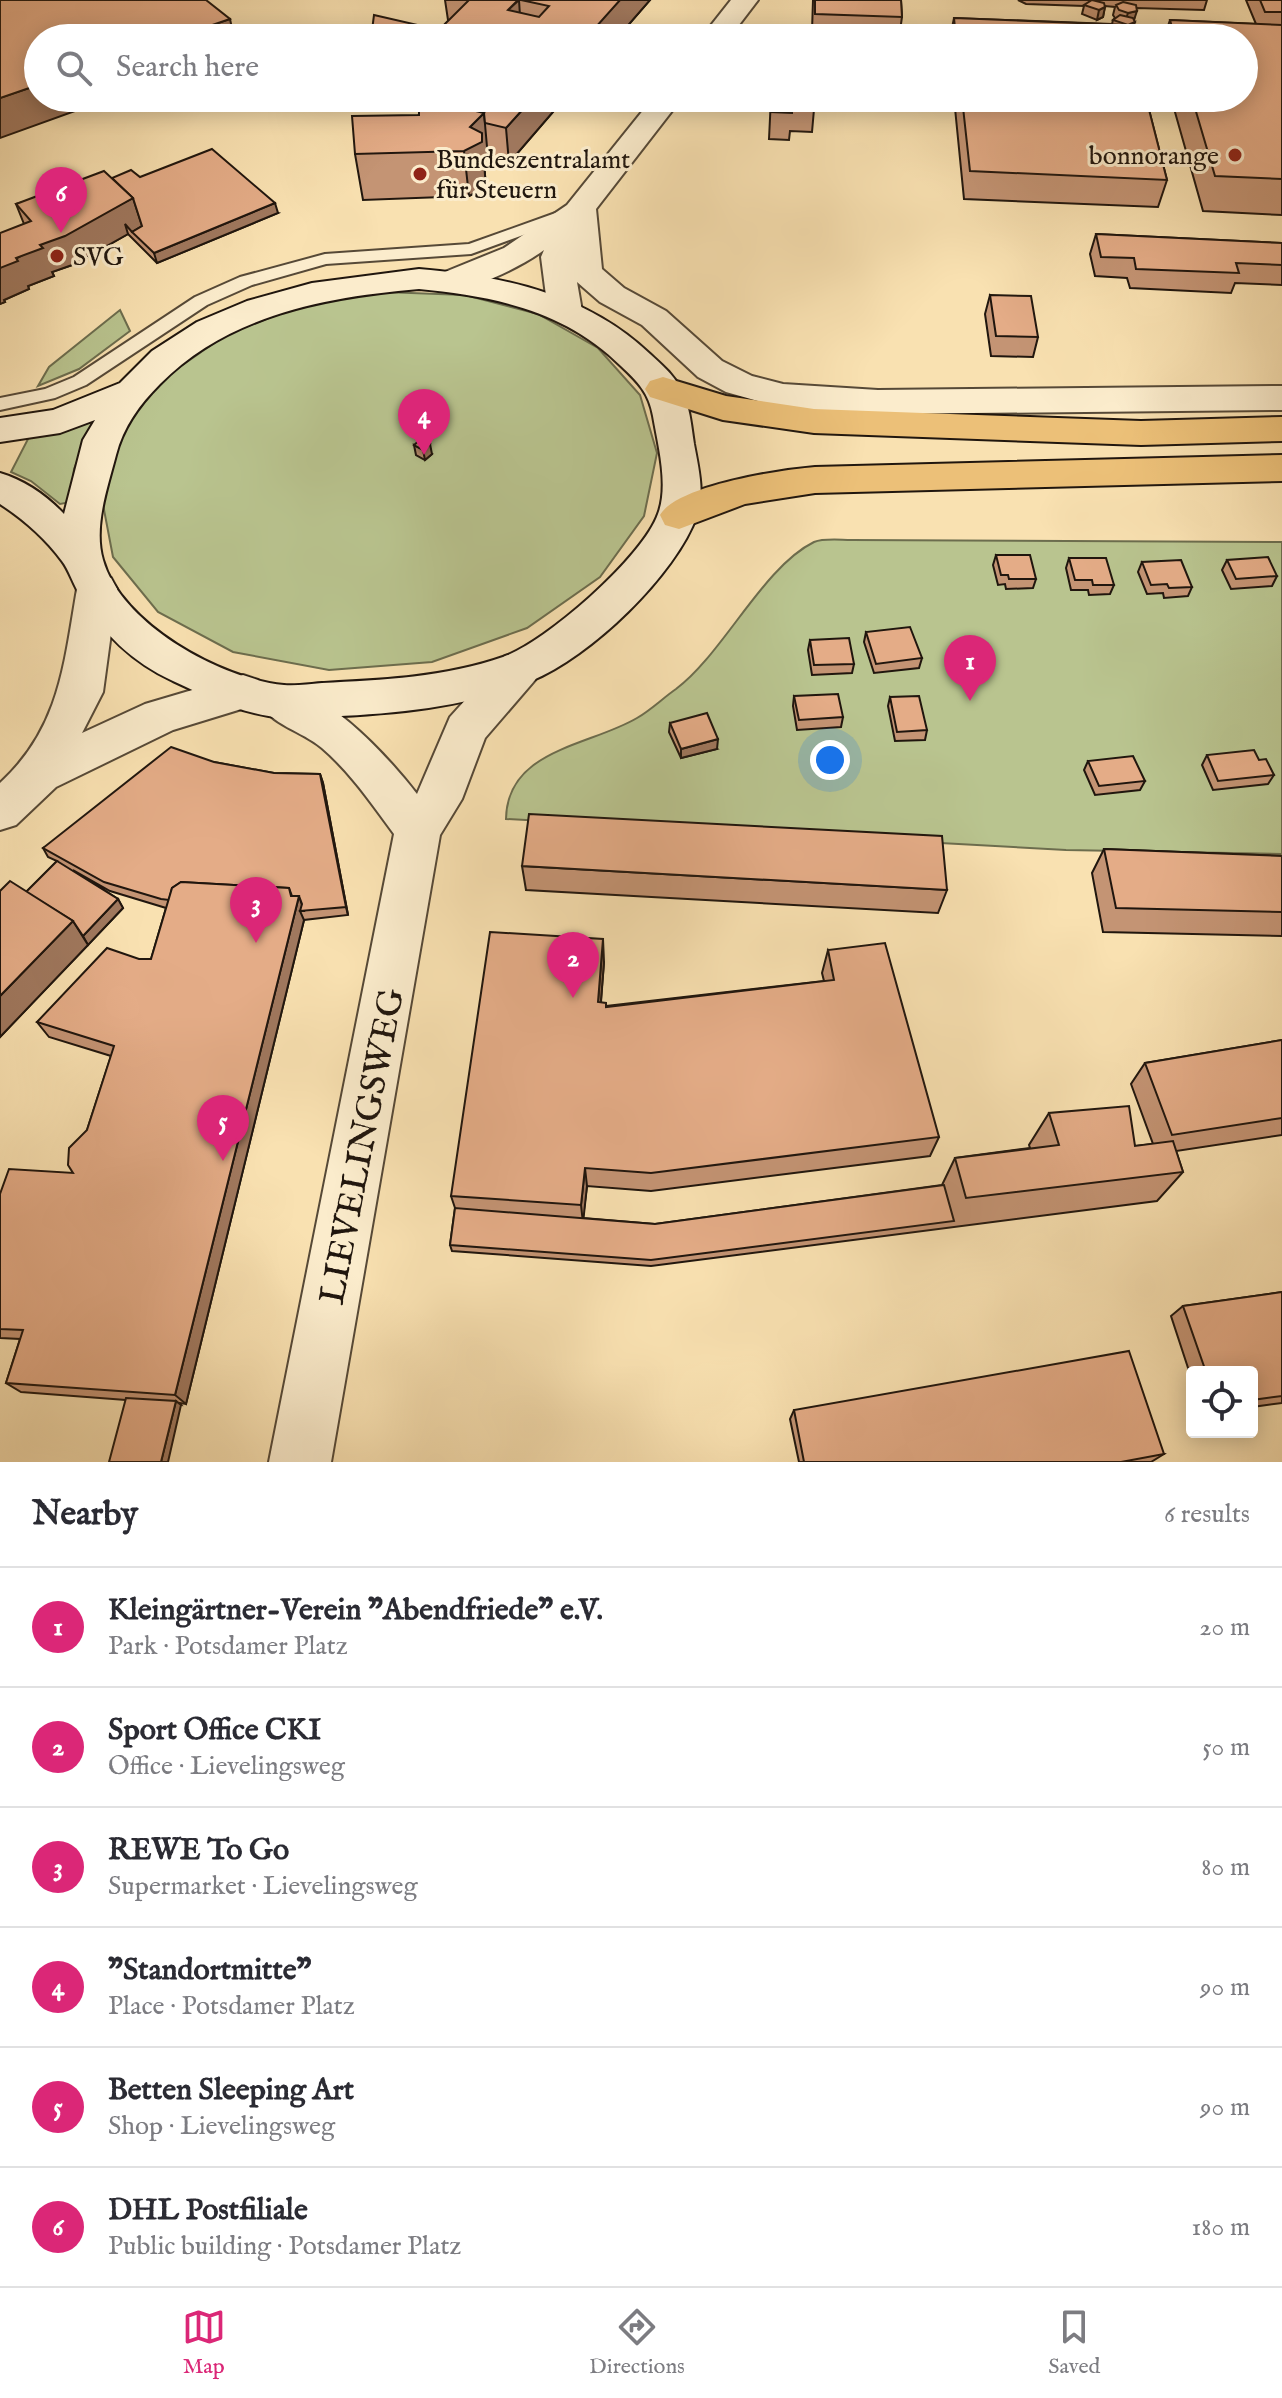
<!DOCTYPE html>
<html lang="en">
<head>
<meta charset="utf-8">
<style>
  :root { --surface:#fff; --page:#f7f7f7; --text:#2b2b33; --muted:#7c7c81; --line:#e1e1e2; --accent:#db2777 }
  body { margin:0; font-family:"IM FELL English",serif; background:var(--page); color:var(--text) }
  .controls { position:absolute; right:24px; bottom:24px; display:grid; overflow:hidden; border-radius:8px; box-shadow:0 4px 20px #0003 }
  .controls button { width:72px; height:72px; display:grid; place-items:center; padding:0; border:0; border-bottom:2px solid var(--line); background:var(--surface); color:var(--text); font:40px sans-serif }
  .you { position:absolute; left:830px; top:760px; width:28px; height:28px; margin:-20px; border:6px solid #fff; border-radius:50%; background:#1a73e8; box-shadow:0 0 0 12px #1a73e833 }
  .badge { display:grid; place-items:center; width:52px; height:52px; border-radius:50%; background:var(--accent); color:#fff; font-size:26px; font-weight:700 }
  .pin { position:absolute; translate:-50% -66px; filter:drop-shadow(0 2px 4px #0008) }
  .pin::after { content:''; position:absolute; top:42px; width:28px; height:24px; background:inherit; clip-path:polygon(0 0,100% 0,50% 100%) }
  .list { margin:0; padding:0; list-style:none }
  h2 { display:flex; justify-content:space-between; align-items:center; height:104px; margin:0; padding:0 32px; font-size:34px }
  h2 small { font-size:26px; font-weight:400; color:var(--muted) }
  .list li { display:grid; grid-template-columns:52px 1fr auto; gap:24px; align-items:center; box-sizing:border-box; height:120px; padding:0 32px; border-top:2px solid var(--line) }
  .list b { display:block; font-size:30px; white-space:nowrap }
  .list p { margin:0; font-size:26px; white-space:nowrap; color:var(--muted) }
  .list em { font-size:26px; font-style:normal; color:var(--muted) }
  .icon { flex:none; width:44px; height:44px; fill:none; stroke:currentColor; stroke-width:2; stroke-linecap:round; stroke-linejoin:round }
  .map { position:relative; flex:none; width:1282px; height:1462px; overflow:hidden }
  .search { position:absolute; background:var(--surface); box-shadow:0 4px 20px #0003; left:24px; right:24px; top:24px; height:88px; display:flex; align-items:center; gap:20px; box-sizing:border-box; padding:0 28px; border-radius:44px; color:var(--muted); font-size:30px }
  .sheet { height:824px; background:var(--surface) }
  nav { display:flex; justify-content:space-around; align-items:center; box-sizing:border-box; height:112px; border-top:2px solid var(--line); background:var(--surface); font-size:22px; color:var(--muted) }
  nav a { display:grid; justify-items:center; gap:4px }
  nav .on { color:var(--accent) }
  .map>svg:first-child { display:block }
</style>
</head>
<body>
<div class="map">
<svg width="1282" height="1462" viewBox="0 0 1282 1462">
  <rect width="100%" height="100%" fill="#f9e1b1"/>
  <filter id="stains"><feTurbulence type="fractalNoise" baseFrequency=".0025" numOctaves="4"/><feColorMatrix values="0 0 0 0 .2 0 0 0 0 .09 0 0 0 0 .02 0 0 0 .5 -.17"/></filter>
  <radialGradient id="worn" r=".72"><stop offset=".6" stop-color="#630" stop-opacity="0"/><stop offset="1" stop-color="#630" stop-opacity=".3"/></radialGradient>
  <!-- green -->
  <g fill="#b9c48f" stroke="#6c6d4e" stroke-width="2">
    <polygon points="384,292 465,295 538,314 598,348 640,395 657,453 644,516 600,577 527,628 432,662 329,670 233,652 158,612 113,557 101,494 119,432 164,378 227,334 303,305"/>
    <polygon points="120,310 130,331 79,369 38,386 49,367"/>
    <polygon points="94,420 74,469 71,502 60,504 31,481 11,472 29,437"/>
    <path d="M851,540L1282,542V854L1066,850L506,819C507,749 590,746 637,718C651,710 663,698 676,689C723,654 763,567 814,542C824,538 840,540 851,540Z"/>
  </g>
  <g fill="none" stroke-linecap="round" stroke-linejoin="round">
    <!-- service casing -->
    <g stroke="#564937" stroke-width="4">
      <polygon id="service" points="564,210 572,215 570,218 471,254 326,264 252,285 207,305 86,385 55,398 0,410 0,398 45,389 74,377 195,297 240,277 325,254 469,244"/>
    </g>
    <!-- minor casing -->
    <g stroke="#564937" stroke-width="4">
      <path id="minor" d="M97,574L111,578L117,589L103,692L82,733L145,704L243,675L258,680L265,692L258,704L173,730L56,787L16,825L0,830V783C60,728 64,664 77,589L83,578Z"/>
    </g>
    <!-- tertiary casing -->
    <g stroke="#564937" stroke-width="4">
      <g id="tertiary">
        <polygon points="731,0 758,0 729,38 701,38"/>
        <path d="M653,98H682L596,209L602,269L624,288L666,311L722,361L752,376L783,384L878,390L1282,386V410L878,414L783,408L726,392L698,377L642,325L600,302L577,282L582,311L577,318L565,321L553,318L548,311L541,257L544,250C522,266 467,295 440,288L435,281L440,274L504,248L567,205Z"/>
        <path d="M520,652L535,656L541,668L535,680L485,738L462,799L440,835L331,1462H269L394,834C372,804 350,772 322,748C302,731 271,725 258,701L265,689C314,673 389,758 417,794L450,717L505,656Z"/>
      </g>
    </g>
    <!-- secondary casing -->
    <g stroke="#20160e" stroke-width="4">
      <path id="secondary" d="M419,269C504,276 587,294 650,354C662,365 673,374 680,388C690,405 691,425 694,444C698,466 705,493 697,515C676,575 590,657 531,681C467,708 391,714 322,717C309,718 296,720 283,718C245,715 207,697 173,681C132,662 102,633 80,595C73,584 69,570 62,561C45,538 23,519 0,504V473C24,480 47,496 64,514L83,440L95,420L60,433L0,442V418L53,410L120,383L152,351L197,322L247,301L312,283ZM419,289C494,296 566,311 621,366C638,382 649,393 653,416C658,445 669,486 658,514C643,557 546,642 503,657C446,677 382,680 322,683C309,684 296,686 284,685C221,679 121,624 103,560C93,527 108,486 116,455C123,427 140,404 160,384C228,315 326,297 419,289Z"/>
    </g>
    <!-- motorway casing -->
    <g stroke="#20160e" stroke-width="4">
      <g id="motorway">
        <polygon points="663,377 726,396 814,409 1141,421 1282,417 1282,441 1141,445 814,433 723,420 650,397 645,389 650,381"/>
        <path d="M1282,455V481L815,493L745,504L679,529L665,525L660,515C677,485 780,470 815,467Z"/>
      </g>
    </g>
    <!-- service -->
    <use href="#service" fill="#fbeccc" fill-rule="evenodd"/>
    <!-- minor -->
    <use href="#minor" fill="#fbeccc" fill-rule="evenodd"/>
    <!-- tertiary -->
    <use href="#tertiary" fill="#fbeccc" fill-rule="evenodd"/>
    <!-- secondary -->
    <use href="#secondary" fill="#fbeccc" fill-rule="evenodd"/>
    <!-- motorway -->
    <use href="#motorway" fill="#ecc078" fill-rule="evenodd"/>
  </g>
  <!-- wall -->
  <g fill="#c49474" stroke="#20160e" stroke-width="2">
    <polygon points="445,0 650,0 617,38 371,38 439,30 449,20 448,20"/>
    <polygon points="813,0 901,0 902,17 899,38 766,38 812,31"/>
    <polygon points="1018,0 1207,0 1204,10 1136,8 1132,32 1130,33 1131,38 950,38 954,18 1112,24 1113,20 1115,18 1113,15 1115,7 1105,6 1103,17 1097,20 1082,14 1084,6 1026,4"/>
    <polygon points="1246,0 1282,0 1282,215 1203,211 1171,98 1244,98 1244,38 1164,38 1170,20 1256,24"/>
    <polygon points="431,98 565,98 509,163 488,158 484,162 486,188 469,196 363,200 355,154 419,115 452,105 454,103"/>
    <polygon points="771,98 815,98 812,132 790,131 789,140 769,139"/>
    <polygon points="954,98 1146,98 1167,180 1158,207 964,199"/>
    <polygon points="140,177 278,213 157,263 128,234 75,264 52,272 54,276 28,286 29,289 4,300 5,302 0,304 24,224 16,204 112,178"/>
    <polygon points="1096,234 1282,243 1282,285 1235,283 1231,293 1130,288 1127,278 1095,276 1090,254"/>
    <polygon points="990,295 1038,337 1033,357 991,356 985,314"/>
    <polygon points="414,445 432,454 425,460 416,455"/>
    <polygon points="996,555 1036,579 1033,588 1006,589 1005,584 998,585 993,565"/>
    <polygon points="1069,558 1114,585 1110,594 1089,595 1088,590 1071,590 1066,568"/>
    <polygon points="1227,560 1277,576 1272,586 1231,589 1222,570"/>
    <polygon points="1142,562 1192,587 1188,596 1164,598 1163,593 1147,594 1138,572"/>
    <polygon points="866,632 922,658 919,668 874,673 864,642"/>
    <polygon points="810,640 854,664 852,673 812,675 808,650"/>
    <polygon points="794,696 843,717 841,727 797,730 793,706"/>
    <polygon points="890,697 927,730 925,740 895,741 888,706"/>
    <polygon points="670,723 717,749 681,758 669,732"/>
    <polygon points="1207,755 1259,760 1274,775 1268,784 1213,790 1202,765"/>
    <polygon points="1088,761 1145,781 1140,790 1095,795 1084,770"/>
    <polygon points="214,762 274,773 320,774 323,783 348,915 304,920 186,1404 179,1403 181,1405 126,1400 21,1392 6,1383 20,1339 0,1338 0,1194 73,1173 111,1056 49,1037 37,1022 139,959 151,959 166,908 110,891 73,870 118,899 123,908 0,1037 0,891 26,892 57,861 48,857 43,848"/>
    <polygon points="1104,849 1282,856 1282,936 1103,932 1092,873"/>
    <polygon points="522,866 947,890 938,913 526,890"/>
    <polygon points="828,950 939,1137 930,1156 651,1191 587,1186 583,1218 655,1224 942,1185 955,1158 1030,1148 1029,1145 1049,1113 1135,1146 1153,1144 1131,1084 1145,1063 1282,1040 1282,1135 1176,1151 1183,1172 1157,1201 651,1266 452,1251 450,1245 455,1208 451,1196 604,962 601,1002 606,1006 824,981 822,973"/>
    <polygon points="1282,1292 1282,1403 1252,1407 1252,1372 1192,1372 1192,1380 1171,1316 1183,1306"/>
    <polygon points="794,1410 1164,1454 1151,1462 799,1462 790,1419"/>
  </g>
  <!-- shaded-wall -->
  <g fill="#a0785e" stroke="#20160e" stroke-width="2">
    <polygon points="519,0 521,32 508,10"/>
    <polygon points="620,0 650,0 617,38 583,38"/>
    <polygon points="1105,7 1103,17 1097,20 1099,10"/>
    <polygon points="1137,11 1134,20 1125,22 1128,13"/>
    <polygon points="230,19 234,38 174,38"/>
    <polygon points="1135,22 1132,32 1126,35 1128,25"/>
    <polygon points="493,25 494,38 482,38 481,36"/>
    <polygon points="38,85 38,98 111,98 0,138 0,98"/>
    <polygon points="533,98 565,98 509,163 506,128"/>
    <polygon points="484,113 488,158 484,162 486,188 469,196 464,151 470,127"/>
    <polygon points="133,198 142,226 132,232 125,224 128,234 75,264 52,272 54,276 28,286 29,289 4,300 5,302 0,304 0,268 40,245"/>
    <polygon points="275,203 278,213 157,263 154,253"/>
    <polygon points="430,444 432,454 425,460 423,450"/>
    <polygon points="718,739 717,749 681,758 681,749"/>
    <polygon points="320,774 323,783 348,915 346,907"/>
    <polygon points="299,896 304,911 300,911 304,920 186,1404 175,1395"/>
    <polygon points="118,899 123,908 88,945 83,936"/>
    <polygon points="73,921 88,945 0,1037 0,996"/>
    <polygon points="603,939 604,962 599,1024 598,1002"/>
    <polygon points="585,1168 587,1186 583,1223 581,1205"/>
    <polygon points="176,1401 181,1405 168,1462 161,1462"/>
  </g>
  <!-- building -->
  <g fill="#e4ac87" stroke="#20160e" stroke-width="2">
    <polygon points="0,0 206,0 230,19 174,38 38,38 38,85 0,98"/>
    <polygon points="469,0 518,0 508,10 539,17 549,6 521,0 620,0 596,27 583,38 518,38 524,32 493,25 481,36 490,38 371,38 374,15 439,30"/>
    <polygon points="815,0 901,0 902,17 815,14"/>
    <polygon points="1092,0 1104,3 1105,7 1099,10 1084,5"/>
    <polygon points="1260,0 1282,0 1282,12 1265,12"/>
    <polygon points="1123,2 1136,5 1137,11 1128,13 1119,10 1116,5"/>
    <polygon points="1120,15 1133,18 1135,22 1128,25 1113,20"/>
    <polygon points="954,18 1127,25 1131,38 956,38"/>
    <polygon points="1170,20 1282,25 1282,179 1215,176 1192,98 1244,98 1244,38 1175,38"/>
    <polygon points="766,29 859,32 859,38 766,38"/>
    <polygon points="459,98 533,98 506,128 485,123 484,113 452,105"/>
    <polygon points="772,98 815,98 815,105 792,104 792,113 771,112"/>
    <polygon points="962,98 1146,98 1167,180 970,171"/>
    <polygon points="443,103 484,113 470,127 482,133 482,142 464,151 355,154 352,116 419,115 419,109 439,107"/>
    <polygon points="212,149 275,203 154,253 132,232 142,226 133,198 112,178 131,170 140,177"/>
    <polygon points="104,171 133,198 65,236 40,245 43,248 16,258 18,261 0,268 0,233 31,221 16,204"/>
    <polygon points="1096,234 1282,243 1282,265 1236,263 1239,273 1136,269 1134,258 1101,257"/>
    <polygon points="990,295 1031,296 1038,337 996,336"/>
    <polygon points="421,439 430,444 423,450 414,445"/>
    <polygon points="996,555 1030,555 1036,579 1009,579 1008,575 1001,575"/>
    <polygon points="1268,557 1277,576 1236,579 1227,560"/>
    <polygon points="1069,558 1106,558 1114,585 1093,585 1092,580 1075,580"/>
    <polygon points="1181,560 1192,587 1169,588 1167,584 1151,585 1142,562"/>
    <polygon points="910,627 922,658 876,664 866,632"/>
    <polygon points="849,638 854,664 814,665 810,640"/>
    <polygon points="838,694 843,717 799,720 794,696"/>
    <polygon points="919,696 927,730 897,732 890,697"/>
    <polygon points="707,713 718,739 681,749 670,723"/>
    <polygon points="171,747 214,762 274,773 320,774 346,907 300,911 302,904 299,896 292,896 289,888 181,882 172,888 169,900 161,899 104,882 43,848"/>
    <polygon points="1254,750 1259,760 1266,759 1274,775 1218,781 1207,755"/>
    <polygon points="1133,756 1145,781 1099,786 1088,761"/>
    <polygon points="529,814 942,836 947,890 522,866"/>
    <polygon points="1104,849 1282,856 1282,912 1116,908"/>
    <polygon points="57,861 118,899 83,936 73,921 26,892"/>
    <polygon points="10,881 73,921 0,996 0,891"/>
    <polygon points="181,882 289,888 291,896 299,896 175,1395 6,1383 23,1330 0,1329 0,1194 9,1169 73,1173 68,1165 69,1148 87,1130 114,1046 37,1022 107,948 139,959 151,959 172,888"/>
    <polygon points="490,932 603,939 598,1002 606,1003 606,1007 834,980 828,950 885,943 939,1137 651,1173 585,1168 581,1205 451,1196"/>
    <polygon points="1282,1040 1282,1118 1172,1135 1145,1063"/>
    <polygon points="1129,1106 1135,1146 1173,1141 1183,1172 966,1198 955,1158 1059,1145 1049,1113"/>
    <polygon points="944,1185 954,1221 651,1260 450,1245 455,1208 655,1224"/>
    <polygon points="1282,1292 1282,1396 1252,1400 1252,1372 1206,1372 1183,1306"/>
    <polygon points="1129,1351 1164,1454 1121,1462 804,1462 794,1410"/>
    <polygon points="126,1398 176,1401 161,1462 109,1462"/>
  </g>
  <!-- markers -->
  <g fill="#8f2418" stroke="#fbeccc" stroke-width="3">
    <circle cx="1235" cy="155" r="8"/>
    <circle cx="420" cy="174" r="8"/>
    <circle cx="57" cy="256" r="8"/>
  </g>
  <g text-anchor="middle" stroke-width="6" stroke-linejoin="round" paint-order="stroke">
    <!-- far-poi labels -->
    <g font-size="26" fill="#20160e" stroke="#fbeccc" text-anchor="start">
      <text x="1219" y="164" text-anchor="end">bonnorange</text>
      <text x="436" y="168">Bundeszentralamt<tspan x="436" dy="30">für Steuern</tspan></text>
      <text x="73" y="265">SVG</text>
    </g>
    <!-- near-street labels -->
    <g font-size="36" fill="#20160e" stroke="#fbeccc">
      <text transform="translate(360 1146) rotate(-79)" y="13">LIEVELINGSWEG</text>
    </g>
  </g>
  <rect width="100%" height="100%" filter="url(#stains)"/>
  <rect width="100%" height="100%" fill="url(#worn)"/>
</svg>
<div class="controls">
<button><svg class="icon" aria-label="locate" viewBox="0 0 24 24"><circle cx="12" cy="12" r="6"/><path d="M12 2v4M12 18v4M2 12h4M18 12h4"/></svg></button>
</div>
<div class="you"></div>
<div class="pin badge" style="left:970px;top:701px">1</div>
<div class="pin badge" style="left:573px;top:998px">2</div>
<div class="pin badge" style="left:256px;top:943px">3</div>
<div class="pin badge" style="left:424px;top:455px">4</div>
<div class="pin badge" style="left:223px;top:1161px">5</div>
<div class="pin badge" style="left:61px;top:233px">6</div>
<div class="search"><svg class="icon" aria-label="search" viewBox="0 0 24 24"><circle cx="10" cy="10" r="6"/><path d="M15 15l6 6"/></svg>Search here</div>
</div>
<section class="sheet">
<h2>Nearby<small>6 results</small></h2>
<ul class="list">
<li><span class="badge">1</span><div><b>Kleingärtner-Verein &quot;Abendfriede&quot; e.V.</b><p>Park · Potsdamer Platz</p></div><em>20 m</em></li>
<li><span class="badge">2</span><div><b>Sport Office CKI</b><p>Office · Lievelingsweg</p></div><em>50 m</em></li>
<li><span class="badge">3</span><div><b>REWE To Go</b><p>Supermarket · Lievelingsweg</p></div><em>80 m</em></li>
<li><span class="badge">4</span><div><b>&quot;Standortmitte&quot;</b><p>Place · Potsdamer Platz</p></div><em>90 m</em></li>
<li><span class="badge">5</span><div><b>Betten Sleeping Art</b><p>Shop · Lievelingsweg</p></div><em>90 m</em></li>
<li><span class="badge">6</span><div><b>DHL Postfiliale</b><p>Public building · Potsdamer Platz</p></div><em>180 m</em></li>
</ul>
</section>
<nav>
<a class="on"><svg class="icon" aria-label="map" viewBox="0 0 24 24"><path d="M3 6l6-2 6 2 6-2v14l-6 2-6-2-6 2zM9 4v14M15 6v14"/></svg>Map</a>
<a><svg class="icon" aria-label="directions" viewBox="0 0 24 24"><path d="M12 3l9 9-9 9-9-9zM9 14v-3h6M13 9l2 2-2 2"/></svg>Directions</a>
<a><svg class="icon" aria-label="saved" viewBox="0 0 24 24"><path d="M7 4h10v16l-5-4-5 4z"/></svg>Saved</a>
</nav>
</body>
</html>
